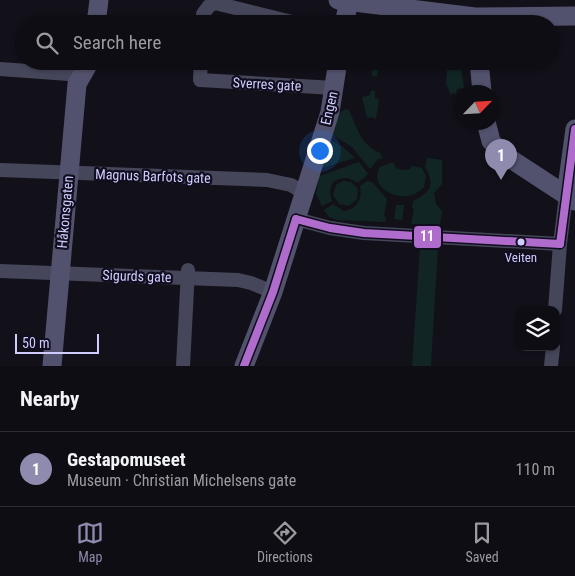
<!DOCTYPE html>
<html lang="en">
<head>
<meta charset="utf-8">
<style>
  :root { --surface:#0e0d14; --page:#1c1b22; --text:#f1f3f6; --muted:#9b9ca0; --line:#2e2d34; --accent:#8e8bae }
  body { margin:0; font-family:"Roboto Condensed",sans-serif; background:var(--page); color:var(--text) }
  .controls { position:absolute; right:15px; bottom:15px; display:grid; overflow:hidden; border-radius:10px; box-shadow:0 1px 4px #0004 }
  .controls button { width:45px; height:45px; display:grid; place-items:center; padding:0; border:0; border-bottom:1px solid var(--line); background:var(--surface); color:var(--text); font:25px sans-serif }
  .compass { position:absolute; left:455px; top:85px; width:45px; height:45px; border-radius:50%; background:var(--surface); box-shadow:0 1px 4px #0004; rotate:65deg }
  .scale { position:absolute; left:15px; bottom:12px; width:84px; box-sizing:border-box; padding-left:5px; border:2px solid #d0ccfd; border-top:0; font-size:14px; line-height:18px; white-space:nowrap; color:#d0ccfd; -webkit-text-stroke:4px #0f0d1e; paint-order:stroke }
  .you { position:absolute; left:319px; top:150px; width:18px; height:18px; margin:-12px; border:4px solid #fff; border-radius:50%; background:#1a73e8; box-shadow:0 0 0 8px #1a73e833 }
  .badge { display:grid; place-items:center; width:32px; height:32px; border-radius:50%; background:var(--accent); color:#fff; font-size:16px; font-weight:700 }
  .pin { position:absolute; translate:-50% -41px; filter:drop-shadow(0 1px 2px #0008) }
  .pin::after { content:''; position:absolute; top:26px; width:18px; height:15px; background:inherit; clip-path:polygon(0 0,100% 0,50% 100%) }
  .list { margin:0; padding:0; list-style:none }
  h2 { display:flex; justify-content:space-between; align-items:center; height:65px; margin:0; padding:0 20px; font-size:21px }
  h2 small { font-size:16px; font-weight:400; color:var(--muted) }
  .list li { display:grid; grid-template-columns:32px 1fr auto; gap:15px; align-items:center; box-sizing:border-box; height:75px; padding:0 20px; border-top:1px solid var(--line) }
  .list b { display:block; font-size:19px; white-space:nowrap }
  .list p { margin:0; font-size:16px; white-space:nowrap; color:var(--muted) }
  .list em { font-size:16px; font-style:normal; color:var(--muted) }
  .icon { flex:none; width:28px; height:28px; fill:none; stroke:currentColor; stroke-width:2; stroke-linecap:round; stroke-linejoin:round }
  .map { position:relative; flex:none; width:575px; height:366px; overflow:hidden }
  .search { position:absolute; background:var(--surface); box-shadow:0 1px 4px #0004; left:15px; right:15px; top:15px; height:55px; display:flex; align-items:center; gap:12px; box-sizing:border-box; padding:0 18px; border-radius:28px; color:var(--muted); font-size:19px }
  .sheet { height:140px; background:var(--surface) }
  nav { display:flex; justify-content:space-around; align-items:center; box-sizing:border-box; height:70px; border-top:1px solid var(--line); background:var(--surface); font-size:14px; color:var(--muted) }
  nav a { display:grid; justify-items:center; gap:2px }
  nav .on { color:var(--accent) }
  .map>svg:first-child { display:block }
</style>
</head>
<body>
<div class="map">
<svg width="575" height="366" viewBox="0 0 575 366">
  <rect width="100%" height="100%" fill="#12111a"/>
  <!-- green -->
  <g fill="#102524">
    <polygon points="379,18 431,24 365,24 368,21"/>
    <polygon points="350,61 382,61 381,68 378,68 377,76 372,76 371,68 350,65"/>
    <polygon points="448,61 460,61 464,88 457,89 456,94 452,93 451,96 446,83"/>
    <polygon points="371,90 375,91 375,98 379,99 376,119 372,117 367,118 362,97 370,95"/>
    <path d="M345,109L349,110C357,128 361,146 381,153L380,156L384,157L377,160L370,169L352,147L331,134L340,113Z"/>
    <polygon points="329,139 343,147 355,158 322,168"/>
    <path d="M427,158L442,160V184L434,193L436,204L442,211L440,226L411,224L414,209L412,208L413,201C430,192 436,186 425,167Z"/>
    <path d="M359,162L368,174L358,183L348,178C332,178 327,186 332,201L322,206L316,194L319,176Z"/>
    <path d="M390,163H394L396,168C402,170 410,172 412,166L422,168L426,176L424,187C419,192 413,196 406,196C390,198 370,184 380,167Z"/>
    <polygon points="343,181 351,182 358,189 357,199 349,206 339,204 333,195 336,185"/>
    <path d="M367,181L372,182L387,199L384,216L386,217L385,222L337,220L329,217L324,210L333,204L344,211C357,209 363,199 360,186Z"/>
    <polygon points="396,205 404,205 402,220 394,219"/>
    <polygon points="438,246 431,366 412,366 420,247"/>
  </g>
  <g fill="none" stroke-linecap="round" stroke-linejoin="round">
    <!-- street -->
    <g stroke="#46465b" stroke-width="14">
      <polyline points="203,14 209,6 215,3 300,24"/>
      <polyline points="201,61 200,80 334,88"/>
      <polyline points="0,69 82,75"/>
      <polyline points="0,170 267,180 291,185 304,193"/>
      <polyline points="296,219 330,228 364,233 560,244"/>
      <polyline points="0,271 238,280 251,283 273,292"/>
      <polyline points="555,310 560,244 566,195"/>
      <polyline points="183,366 188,270"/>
      <polyline points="551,366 553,347"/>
    </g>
    <!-- secondary -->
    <g stroke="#53526e" stroke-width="19">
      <polyline points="338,0 475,17 575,16"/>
      <polyline points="96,24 99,0"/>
      <polyline points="344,24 349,1"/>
      <polyline points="479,61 482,92"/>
      <polyline points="486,122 491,141 500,152 575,201"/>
      <polyline points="566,195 575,129"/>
      <polyline points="52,366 77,84 90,61"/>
      <polyline points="244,366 273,292 330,112 338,61"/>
    </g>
    <!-- bus-1 casing -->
    <g stroke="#0f0d1e" stroke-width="11">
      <g id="bus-1">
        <polyline points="296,219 330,228 364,233 560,244"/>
        <polyline points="560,244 575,129"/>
        <polyline points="244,366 273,292 296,219"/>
      </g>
    </g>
    <!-- bus-1 -->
    <use href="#bus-1" stroke="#b06ccc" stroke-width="8"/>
  </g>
  <!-- markers -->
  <circle fill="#d0ccfd" stroke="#0f0d1e" stroke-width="2" cx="521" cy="242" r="4.5"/>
  <g text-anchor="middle" stroke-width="4.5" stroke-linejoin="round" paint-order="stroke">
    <!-- bus labels -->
    <g font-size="13" fill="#d0ccfd" stroke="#0f0d1e">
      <text x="521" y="262">Veiten</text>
    </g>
    <!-- street labels -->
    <g font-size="14" fill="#d0ccfd" stroke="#0f0d1e">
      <text transform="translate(267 84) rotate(3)" y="5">Sverres gate</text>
      <text transform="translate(329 108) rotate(-77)" y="5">Engen</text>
      <text transform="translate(153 176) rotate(2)" y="5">Magnus Barfots gate</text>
      <text transform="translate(65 212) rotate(-85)" y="5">Håkonsgaten</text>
      <text transform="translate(137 276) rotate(2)" y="5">Sigurds gate</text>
    </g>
  </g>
  <rect stroke="#0f0d1e" stroke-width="2" x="413" y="225" width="29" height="24" rx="5" fill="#b06ccc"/>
  <g font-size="14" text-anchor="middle" font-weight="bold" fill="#fff">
    <text x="427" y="241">11</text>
  </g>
</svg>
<div class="controls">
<button><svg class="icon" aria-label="layers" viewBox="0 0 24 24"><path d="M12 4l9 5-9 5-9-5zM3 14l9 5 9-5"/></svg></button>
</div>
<svg class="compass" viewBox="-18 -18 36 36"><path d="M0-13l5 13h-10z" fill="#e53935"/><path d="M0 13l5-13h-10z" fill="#9b9ca0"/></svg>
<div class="scale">50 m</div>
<div class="you"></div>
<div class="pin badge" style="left:501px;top:180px">1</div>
<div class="search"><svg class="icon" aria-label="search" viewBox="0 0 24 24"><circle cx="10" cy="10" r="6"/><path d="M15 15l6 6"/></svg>Search here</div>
</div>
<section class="sheet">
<h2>Nearby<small></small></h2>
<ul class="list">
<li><span class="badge">1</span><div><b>Gestapomuseet</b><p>Museum · Christian Michelsens gate</p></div><em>110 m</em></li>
</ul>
</section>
<nav>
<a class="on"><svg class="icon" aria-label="map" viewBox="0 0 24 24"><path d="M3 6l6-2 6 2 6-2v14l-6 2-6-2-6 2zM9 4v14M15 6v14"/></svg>Map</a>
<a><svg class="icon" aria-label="directions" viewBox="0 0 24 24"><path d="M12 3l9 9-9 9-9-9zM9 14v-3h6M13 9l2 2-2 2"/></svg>Directions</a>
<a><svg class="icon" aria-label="saved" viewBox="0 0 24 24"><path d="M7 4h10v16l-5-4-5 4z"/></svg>Saved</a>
</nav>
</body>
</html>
